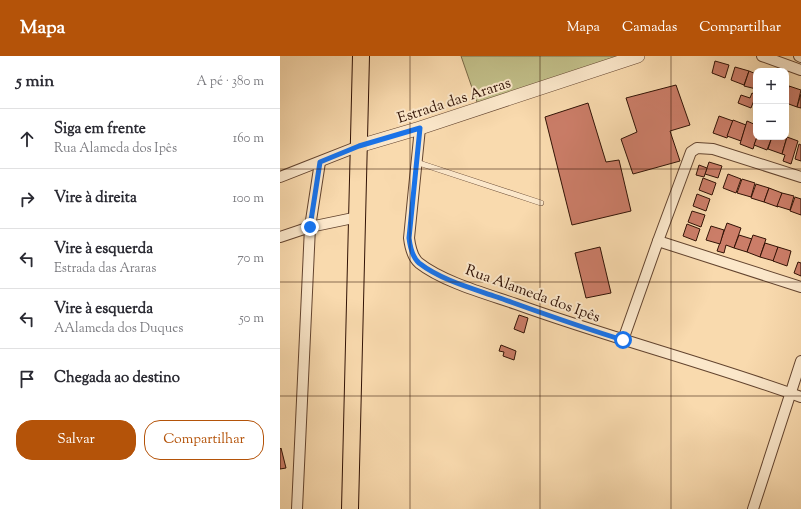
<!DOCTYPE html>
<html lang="pt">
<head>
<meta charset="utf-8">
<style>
  :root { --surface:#fff; --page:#f7f7f7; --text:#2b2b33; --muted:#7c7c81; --line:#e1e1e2; --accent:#b45309 }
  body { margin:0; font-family:"Sorts Mill Goudy",serif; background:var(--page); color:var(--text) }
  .controls { position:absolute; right:12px; top:12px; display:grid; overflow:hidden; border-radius:8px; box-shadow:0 4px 16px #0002 }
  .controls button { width:36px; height:36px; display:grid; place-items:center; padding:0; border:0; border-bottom:1px solid var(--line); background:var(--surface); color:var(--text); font:20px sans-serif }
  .stop { position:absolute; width:12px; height:12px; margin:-9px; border:3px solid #1a73e8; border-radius:50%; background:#fff }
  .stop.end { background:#1a73e8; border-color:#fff; box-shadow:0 1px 4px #0008 }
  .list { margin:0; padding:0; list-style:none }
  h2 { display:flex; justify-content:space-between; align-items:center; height:52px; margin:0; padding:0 16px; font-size:17px }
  h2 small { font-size:13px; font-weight:400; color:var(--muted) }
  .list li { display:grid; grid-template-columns:26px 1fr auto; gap:12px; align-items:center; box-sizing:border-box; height:60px; padding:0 16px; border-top:1px solid var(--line) }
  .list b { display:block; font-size:15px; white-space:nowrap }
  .list p { margin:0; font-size:13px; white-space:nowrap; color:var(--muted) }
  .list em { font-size:13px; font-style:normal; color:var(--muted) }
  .actions { display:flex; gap:8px; padding:12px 16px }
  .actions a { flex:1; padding:9px 0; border:1px solid var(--accent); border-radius:16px; text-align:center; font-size:14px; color:var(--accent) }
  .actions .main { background:var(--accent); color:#fff }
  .icon { flex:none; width:22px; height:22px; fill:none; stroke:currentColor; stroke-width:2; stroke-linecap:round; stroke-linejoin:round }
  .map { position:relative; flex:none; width:521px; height:453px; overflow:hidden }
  header { display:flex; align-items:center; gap:24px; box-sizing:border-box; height:56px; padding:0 20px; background:var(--accent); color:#fff }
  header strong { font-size:19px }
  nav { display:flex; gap:22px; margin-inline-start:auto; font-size:14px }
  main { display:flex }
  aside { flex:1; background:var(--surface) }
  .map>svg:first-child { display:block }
</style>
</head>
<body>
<header>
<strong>Mapa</strong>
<nav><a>Mapa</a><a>Camadas</a><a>Compartilhar</a></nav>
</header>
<main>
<aside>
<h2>5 min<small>A pé · 380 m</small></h2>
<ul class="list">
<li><svg class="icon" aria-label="ahead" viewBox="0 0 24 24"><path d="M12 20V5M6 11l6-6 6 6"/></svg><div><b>Siga em frente</b><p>Rua Alameda dos Ipês</p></div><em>160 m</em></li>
<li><svg class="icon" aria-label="right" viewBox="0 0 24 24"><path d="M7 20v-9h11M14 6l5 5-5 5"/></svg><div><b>Vire à direita</b></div><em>100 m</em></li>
<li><svg class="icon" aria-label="left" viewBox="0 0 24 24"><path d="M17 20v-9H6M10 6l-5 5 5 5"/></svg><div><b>Vire à esquerda</b><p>Estrada das Araras</p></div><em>70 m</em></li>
<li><svg class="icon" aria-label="left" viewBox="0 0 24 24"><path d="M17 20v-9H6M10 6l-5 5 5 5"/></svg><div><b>Vire à esquerda</b><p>AAlameda dos Duques</p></div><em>50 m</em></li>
<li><svg class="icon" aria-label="arrive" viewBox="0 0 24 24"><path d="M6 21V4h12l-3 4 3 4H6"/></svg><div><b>Chegada ao destino</b></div></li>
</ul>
<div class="actions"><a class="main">Salvar</a><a>Compartilhar</a></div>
</aside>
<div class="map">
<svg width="521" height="453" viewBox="0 0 521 453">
  <rect width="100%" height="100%" fill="#f9daae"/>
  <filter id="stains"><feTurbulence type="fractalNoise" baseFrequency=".005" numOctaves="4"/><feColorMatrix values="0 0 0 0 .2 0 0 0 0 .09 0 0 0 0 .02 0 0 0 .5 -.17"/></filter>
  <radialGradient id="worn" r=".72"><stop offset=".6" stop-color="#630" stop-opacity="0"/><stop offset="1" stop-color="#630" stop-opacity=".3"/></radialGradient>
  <!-- green -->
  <polygon fill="#c1be88" stroke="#796846" points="181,0 340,0 198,49"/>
  <!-- building -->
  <g fill="#cb7d68" stroke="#311205">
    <polygon points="435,5 449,9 445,22 432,17"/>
    <polygon points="455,11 469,15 464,29 451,24"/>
    <polygon points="469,15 476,18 476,33 464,30"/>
    <polygon points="396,29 410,69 390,75 400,105 353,118 341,83 357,76 346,42"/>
    <polygon points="509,30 521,34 517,51 506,47"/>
    <polygon points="472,37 476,39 471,52 458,47 461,39 470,42"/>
    <polygon points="521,38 521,52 517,51"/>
    <polygon points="308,47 326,106 339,104 351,155 292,169 265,61"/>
    <polygon points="439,60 453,65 447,82 433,77"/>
    <polygon points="453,64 466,69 461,85 447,80"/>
    <polygon points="467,65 476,69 477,81 473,93 460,88"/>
    <polygon points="477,81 492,81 487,94 474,89"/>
    <polygon points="492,81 507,81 502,98 488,93"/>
    <polygon points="507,81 518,85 511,108 503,105 505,99 502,98"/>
    <polygon points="519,88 521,89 521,105 515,103"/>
    <polygon points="429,106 442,110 438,122 425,118"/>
    <polygon points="419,109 427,112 424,121 416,119"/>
    <polygon points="448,118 461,123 456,137 443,132"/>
    <polygon points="423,122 436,127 432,139 419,134"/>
    <polygon points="462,123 475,127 471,141 457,137"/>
    <polygon points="476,128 489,132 484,146 471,142"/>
    <polygon points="489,132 502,137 498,151 484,146"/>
    <polygon points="502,137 514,140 510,154 497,150"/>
    <polygon points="417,138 430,143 426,155 413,150"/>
    <polygon points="515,141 521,143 521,159 510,155"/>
    <polygon points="412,155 425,159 421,171 408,166"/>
    <polygon points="447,167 461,172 454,192 446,189 444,197 437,195"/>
    <polygon points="407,168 420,173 416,185 403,180"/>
    <polygon points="431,170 444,174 440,188 426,184"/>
    <polygon points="459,179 472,183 467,196 454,192"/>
    <polygon points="473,179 486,183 480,201 467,196"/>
    <polygon points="485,187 498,191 494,205 480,201"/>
    <polygon points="320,191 331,237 306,242 295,197"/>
    <polygon points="498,191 511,195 507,210 493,205"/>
    <polygon points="518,206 521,207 521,220 514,217"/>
    <polygon points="239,259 248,262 244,277 234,273"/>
    <polygon points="221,289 236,295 234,304 223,300 224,296 219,295"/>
    <polygon points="1,392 6,412 0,413 0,393"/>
  </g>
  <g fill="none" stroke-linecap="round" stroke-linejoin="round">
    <!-- service casing -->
    <g stroke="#63442f" stroke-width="6">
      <polyline id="service" points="136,106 261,147"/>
    </g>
    <!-- minor casing -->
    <g stroke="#63442f" stroke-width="12">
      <g id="minor">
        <polyline points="482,0 521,14"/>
        <polyline points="519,0 521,1"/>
        <path d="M140,72L129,182C130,190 132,201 139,207C163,226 207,238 236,248C330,282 427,307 521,341"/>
        <polyline points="0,121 79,90"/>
        <polyline points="0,181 30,171 78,161"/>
        <polyline points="378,185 521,231"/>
        <polyline points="343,284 378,185 411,96 417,92 433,93 521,121"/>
        <polyline points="17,453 30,171 40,106"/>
        <polyline points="473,453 521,305"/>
      </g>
    </g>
    <!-- tertiary casing -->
    <g stroke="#63442f" stroke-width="14">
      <polyline id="tertiary" points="79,90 140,72 358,0"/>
    </g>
    <!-- primary casing -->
    <g stroke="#311205" stroke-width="18">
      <polyline id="primary" points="70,453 81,0"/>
    </g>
    <!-- service -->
    <use href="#service" stroke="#fbe7ca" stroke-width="5"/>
    <!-- minor -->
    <use href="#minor" stroke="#fbe7ca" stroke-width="10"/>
    <!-- tertiary -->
    <use href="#tertiary" stroke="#fbe7ca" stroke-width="13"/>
    <!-- primary -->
    <use href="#primary" stroke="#f9daae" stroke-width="16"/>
  </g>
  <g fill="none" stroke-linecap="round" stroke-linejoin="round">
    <!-- route -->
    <path stroke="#1a73e8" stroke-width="5" d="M30,171L40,106L79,90L140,72L129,182C130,190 132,201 139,207C161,224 191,232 217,241C259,256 300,271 343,284"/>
  </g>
  <!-- grid -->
  <path fill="none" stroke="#311205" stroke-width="1" stroke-opacity="0.55" d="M130,0V453M260,0V453M391,0V453M0,113H521M0,226H521M0,340H521"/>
  <g text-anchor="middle" stroke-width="4" stroke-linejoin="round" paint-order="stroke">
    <!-- street labels -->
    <g font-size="15" fill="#311205" stroke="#fbe7ca">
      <text transform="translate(174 44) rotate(-18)" y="5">Estrada das Araras</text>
      <text transform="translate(253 237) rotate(20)" y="5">Rua Alameda dos Ipês</text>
    </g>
  </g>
  <rect width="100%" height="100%" filter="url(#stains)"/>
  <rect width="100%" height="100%" fill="url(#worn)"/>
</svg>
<div class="controls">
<button>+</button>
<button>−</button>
</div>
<div class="stop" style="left:343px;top:284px"></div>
<div class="stop end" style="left:30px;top:171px"></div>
</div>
</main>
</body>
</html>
